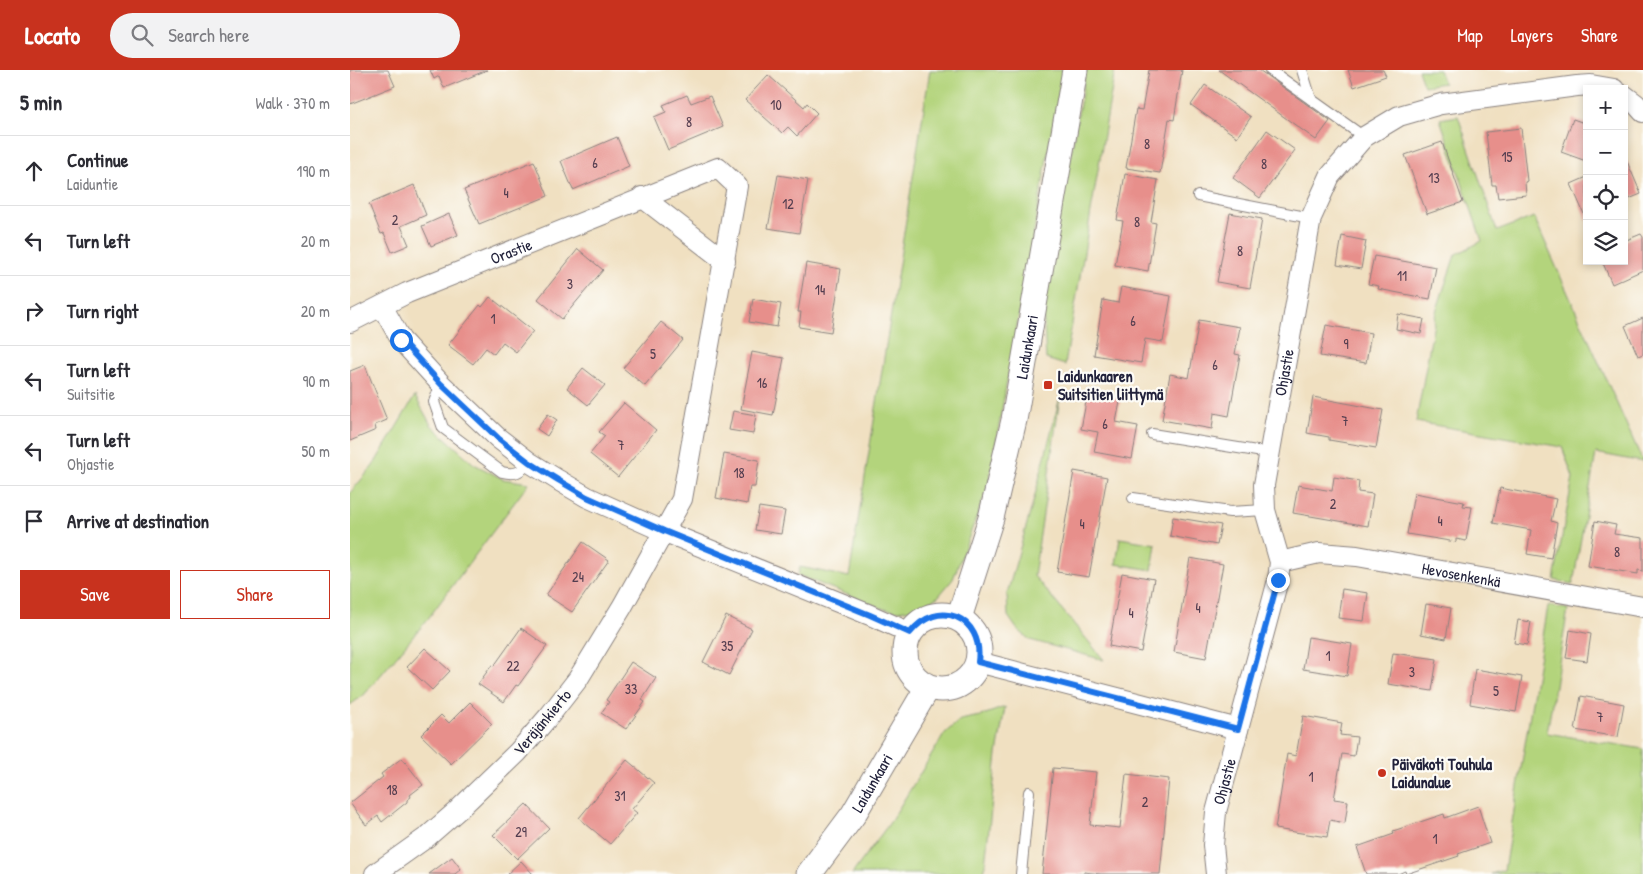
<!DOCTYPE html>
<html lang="en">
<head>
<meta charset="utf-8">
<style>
  :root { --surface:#fff; --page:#f2f2f3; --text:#2b2b33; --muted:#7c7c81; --line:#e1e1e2; --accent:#c8321e }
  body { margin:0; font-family:"Patrick Hand",sans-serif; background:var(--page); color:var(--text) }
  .controls { position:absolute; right:15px; top:15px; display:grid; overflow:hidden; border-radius:0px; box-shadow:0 2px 8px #0003 }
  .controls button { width:45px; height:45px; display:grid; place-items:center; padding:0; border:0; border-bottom:1px solid var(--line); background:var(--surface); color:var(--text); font:25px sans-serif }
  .stop { position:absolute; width:15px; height:15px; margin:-11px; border:4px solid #1a73e8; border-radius:50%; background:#fff }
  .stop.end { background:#1a73e8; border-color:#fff; box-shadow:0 1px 5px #0008 }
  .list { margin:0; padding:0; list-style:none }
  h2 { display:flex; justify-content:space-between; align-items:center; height:65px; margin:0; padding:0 20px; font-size:21px }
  h2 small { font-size:16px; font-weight:400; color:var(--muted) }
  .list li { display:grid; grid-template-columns:32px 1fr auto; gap:15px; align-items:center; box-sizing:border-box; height:70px; padding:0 20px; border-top:1px solid var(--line) }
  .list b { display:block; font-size:19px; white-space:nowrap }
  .list p { margin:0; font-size:16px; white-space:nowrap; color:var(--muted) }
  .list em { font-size:16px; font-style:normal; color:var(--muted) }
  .actions { display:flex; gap:10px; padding:15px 20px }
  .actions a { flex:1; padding:11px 0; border:1px solid var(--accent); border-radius:0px; text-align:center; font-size:18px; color:var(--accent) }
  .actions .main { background:var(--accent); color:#fff }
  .icon { flex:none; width:28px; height:28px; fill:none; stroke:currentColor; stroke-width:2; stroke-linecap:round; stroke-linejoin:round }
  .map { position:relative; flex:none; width:1293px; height:804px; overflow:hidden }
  header { display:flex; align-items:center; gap:30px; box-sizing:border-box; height:70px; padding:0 25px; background:var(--accent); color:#fff }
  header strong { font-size:24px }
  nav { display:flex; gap:28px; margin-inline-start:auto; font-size:18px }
  .search { width:350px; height:45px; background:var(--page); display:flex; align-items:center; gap:12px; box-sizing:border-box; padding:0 18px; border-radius:28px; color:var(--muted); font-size:19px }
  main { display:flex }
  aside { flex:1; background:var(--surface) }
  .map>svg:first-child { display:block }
</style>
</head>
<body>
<header>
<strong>Locato</strong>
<div class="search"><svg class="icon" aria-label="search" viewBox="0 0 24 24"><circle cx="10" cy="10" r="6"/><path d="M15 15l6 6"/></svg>Search here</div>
<nav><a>Map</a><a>Layers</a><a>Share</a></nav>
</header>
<main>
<aside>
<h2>5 min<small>Walk · 370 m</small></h2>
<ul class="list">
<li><svg class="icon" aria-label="ahead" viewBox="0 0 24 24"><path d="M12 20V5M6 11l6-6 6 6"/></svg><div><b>Continue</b><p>Laiduntie</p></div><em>190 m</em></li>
<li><svg class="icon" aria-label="left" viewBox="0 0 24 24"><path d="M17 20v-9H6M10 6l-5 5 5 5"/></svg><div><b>Turn left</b></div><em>20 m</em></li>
<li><svg class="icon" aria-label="right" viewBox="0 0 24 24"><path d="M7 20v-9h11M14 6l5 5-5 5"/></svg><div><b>Turn right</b></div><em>20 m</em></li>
<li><svg class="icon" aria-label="left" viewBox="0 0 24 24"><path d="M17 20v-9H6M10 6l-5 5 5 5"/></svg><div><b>Turn left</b><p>Suitsitie</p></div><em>90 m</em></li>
<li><svg class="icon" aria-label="left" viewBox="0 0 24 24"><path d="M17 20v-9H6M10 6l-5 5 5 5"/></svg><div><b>Turn left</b><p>Ohjastie</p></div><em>50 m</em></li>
<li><svg class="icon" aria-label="arrive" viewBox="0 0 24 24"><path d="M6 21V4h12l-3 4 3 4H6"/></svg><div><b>Arrive at destination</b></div></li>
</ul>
<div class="actions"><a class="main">Save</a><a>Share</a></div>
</aside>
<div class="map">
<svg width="1293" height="804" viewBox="0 0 1293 804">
  <rect width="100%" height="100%" fill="#fdfcf7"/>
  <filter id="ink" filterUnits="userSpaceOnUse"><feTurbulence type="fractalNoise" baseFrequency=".02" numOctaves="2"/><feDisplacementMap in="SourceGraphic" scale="10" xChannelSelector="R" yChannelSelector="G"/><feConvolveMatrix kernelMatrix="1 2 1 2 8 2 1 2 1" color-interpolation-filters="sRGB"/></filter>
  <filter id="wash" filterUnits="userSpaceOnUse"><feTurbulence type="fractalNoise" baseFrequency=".0096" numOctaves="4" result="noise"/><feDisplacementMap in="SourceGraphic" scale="20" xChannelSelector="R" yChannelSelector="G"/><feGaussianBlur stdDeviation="1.12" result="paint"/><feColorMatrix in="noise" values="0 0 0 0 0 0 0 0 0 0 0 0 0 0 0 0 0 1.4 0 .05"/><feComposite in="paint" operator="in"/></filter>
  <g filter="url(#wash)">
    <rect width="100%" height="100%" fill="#f0e0c1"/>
    <!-- green -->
    <g fill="#b3d47c" stroke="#6a7b5c">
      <polygon points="580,0 713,0 638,417 603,509 588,527 567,538 549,541 534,539 448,505 450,497 499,507"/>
      <polygon points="736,0 765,0 715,295 696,289 693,238"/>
      <polygon points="1068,0 1089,0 1094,13 1074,16"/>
      <polygon points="1108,46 1147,161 1184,147 1293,392 1246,383 1223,514 1204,510 1223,407 1212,377 1066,352 1086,242 1105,185 1132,171 1090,49"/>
      <polygon points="65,326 81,355 124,394 153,409 179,413 77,550 14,625 0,635 0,423 23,396"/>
      <polygon points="710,327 684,506 754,590 680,570 667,559 658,546 657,524 684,429"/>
      <polygon points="770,468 806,474 802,500 766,494"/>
      <polygon points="1198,536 1218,539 1197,663 1293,679 1293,804 1141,804 1154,800"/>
      <polygon points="655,637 647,684 634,804 502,804 541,751 595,663 610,650 630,646"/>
    </g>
    <g id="blocks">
      <!-- building -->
      <g fill="#e78f8b">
        <polygon points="0,0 38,0 45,16 0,34"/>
        <polygon points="80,0 137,0 94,18 89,6 84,9"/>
        <polygon points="799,0 832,0 824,50 819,49 810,103 776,98 786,39 792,40"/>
        <polygon points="869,0 909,0 980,51 966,70"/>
        <polygon points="998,0 1033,0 1036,6 1004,17"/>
        <polygon points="418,5 454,37 457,33 467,43 447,66 438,57 432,63 395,30"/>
        <polygon points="855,15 901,47 887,67 841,35"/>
        <polygon points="337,25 341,33 360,26 373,57 318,80 304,47 316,42 313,35"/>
        <polygon points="1223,49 1237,54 1236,91 1211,82"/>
        <polygon points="1171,58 1177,111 1175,112 1176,125 1148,128 1146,115 1142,115 1136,62"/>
        <polygon points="917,60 945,80 910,128 883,108"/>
        <polygon points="267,67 279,96 223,120 211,91"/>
        <polygon points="1092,72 1113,132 1077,144 1055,85"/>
        <polygon points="1276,89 1291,124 1274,131 1274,90"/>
        <polygon points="184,91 198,126 129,154 114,120"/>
        <polygon points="775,104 808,110 801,152 806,153 798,201 765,195 773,151 767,150"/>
        <polygon points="428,105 458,110 449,163 418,158"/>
        <polygon points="1237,107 1237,151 1221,114"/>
        <polygon points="64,115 76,145 51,156 59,175 42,182 34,163 31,164 19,134"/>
        <polygon points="880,143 912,149 900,218 867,212"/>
        <polygon points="99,144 108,165 81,176 72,156"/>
        <polygon points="1291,164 1293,167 1293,200 1262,214 1252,191 1274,191 1274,171"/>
        <polygon points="992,166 1016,171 1011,199 987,195"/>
        <polygon points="228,179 253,200 212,249 188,229"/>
        <polygon points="1024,186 1086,197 1080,229 1028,219 1029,216 1018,214"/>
        <polygon points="456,193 491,199 481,262 449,257 451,242 448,242"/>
        <polygon points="771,217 821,226 813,272 795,269 791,293 744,285 753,230 768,233"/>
        <polygon points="140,227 183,261 166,282 153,272 144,284 136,278 123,294 98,275 130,235 132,237"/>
        <polygon points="403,229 431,234 427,257 399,252"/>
        <polygon points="1048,244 1074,249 1071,264 1046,259"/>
        <polygon points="1293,248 1293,284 1288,286 1275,256"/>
        <polygon points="849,250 890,257 885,284 890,285 879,346 864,343 862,359 812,350 820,304 839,308"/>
        <polygon points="311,252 333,270 295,316 273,298"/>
        <polygon points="976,255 1021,263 1016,293 970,286"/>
        <polygon points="402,282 434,288 423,345 391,339"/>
        <polygon points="15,295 37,350 25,355 26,360 0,371 0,301"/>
        <polygon points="233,298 255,315 238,335 217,318"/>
        <polygon points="738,321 771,327 766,352 788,356 782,389 744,382 748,362 731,359"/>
        <polygon points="963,327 1033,340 1026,378 979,370 979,367 957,363"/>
        <polygon points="274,333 306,360 268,407 240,384 255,366 249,362"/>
        <polygon points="383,341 406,345 403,364 379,360"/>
        <polygon points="198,344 207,350 197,366 187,359"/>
        <polygon points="374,384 409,390 405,417 400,417 397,434 366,428"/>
        <polygon points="724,401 757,407 739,507 707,502"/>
        <polygon points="984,407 1009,411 1008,422 1023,424 1018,456 943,443 948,415 982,421"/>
        <polygon points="1150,418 1206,429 1201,451 1207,453 1201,488 1177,484 1181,460 1143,453"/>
        <polygon points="1064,423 1114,432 1113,436 1122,437 1116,471 1106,469 1106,472 1057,464"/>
        <polygon points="409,437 435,441 431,464 405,460"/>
        <polygon points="823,447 871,455 867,475 820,466"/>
        <polygon points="1245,451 1266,455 1264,464 1293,468 1293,501 1288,500 1288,504 1238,496"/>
        <polygon points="233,472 259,490 222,542 196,525"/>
        <polygon points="840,488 873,494 856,588 824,582"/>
        <polygon points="772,503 804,509 791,582 759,576"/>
        <polygon points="992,519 1018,523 1014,551 988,548"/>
        <polygon points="1076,534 1101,538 1096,569 1071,564"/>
        <polygon points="376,546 402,559 379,605 353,592"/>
        <polygon points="1168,550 1181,552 1177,575 1164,573"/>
        <polygon points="171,558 197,576 168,616 166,615 154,632 128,614 142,595 144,596"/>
        <polygon points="1220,560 1241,564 1237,591 1216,588"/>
        <polygon points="958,567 1002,574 997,606 953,599"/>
        <polygon points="75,578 100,601 82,620 57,597"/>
        <polygon points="1043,583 1087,589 1082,621 1038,614"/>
        <polygon points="281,592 306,608 292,630 295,632 276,659 251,643 259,632 256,630"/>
        <polygon points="1125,599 1172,607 1166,642 1120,634"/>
        <polygon points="1231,626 1274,634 1268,667 1225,660"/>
        <polygon points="120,632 142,654 101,694 71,665 91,645 99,653"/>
        <polygon points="953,646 992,653 990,665 1007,667 1004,686 992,684 984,729 998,731 995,753 980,750 977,767 925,759 937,684 946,686"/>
        <polygon points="52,688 73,715 60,725 61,727 57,730 57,732 32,752 28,746 16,755 0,733 33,707 31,704"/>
        <polygon points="277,690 304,713 282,739 287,743 260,774 229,748"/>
        <polygon points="703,698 746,702 740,755 770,758 776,704 819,709 810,804 751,804 734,802 734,804 692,804"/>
        <polygon points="176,734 199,758 167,789 143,765"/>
        <polygon points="1128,736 1140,773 1108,784 1109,786 1056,804 1055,801 1048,804 1016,804 1007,777 1044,764 1043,761 1094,744 1095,748"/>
        <polygon points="102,787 111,799 105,804 79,804"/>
        <polygon points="171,791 183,804 157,804"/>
      </g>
    </g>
  </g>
  <g filter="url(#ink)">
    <use href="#blocks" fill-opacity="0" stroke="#89817e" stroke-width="1"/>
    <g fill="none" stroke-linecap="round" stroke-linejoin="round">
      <!-- service casing -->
      <g stroke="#89817e" stroke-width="12">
        <g id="service">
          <polyline points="920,0 1014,67"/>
          <polyline points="952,0 961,29"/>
          <polyline points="848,126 961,148"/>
          <path d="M91,314L84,332L93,358L152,402C165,405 170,403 179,392"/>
          <polyline points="802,364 919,383"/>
          <polyline points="783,428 880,442 915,440"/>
          <polyline points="671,804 679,722"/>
        </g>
      </g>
      <!-- minor casing -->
      <g stroke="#89817e" stroke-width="22">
        <g id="minor">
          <polyline points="1274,25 1286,34 1293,42"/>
          <polyline points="292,127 375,191"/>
          <polyline points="32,236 51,270 91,314 148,368 179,392 208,410 237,427 313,461 520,545 560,563"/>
          <path id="s1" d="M0,252L57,223L368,98L387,116L332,429L272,537L228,609L200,645L168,682L108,740L77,767L25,804"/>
          <path id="s2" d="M930,492L969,483L1007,486L1293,537"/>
          <polyline points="628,592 888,659"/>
          <path id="s3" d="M866,804L863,775L866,742L928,510L930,492L915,440L914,415L961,148L980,106L1014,67L1049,46L1091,34L1227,16L1241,15L1264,19"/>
        </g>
      </g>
      <!-- tertiary casing -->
      <g stroke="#89817e" stroke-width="27">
        <g id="tertiary">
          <circle cx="592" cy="582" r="37"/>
          <path id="s4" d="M609,548L641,448L664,350L725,0"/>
          <path id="s5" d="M459,804L503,745L578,617"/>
        </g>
      </g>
      <!-- service -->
      <use href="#service" stroke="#fff" stroke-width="10"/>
      <!-- minor -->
      <use href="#minor" stroke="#fff" stroke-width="20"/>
      <!-- tertiary -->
      <use href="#tertiary" stroke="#fff" stroke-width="25"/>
    </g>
  </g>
  <g fill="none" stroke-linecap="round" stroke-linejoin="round" filter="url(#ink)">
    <!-- route -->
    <path stroke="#1a73e8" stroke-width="6" d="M51,270L91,314L148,368L179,392L208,410L237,427L314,461L520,545L560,563C588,527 634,547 628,592L888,659L928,510"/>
  </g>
  <!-- markers -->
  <g fill="#c8321e" stroke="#fdfcf7" stroke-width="2">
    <rect x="693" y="310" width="10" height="10" rx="2.5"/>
    <circle cx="1032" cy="703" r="5"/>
  </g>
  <g text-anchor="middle" stroke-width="4.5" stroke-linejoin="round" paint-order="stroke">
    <!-- number labels -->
    <g font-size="14" fill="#533d4f">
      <text x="426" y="40">10</text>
      <text x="339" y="57">8</text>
      <text x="797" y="79">8</text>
      <text x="1157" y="92">15</text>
      <text x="245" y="98">6</text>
      <text x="914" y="99">8</text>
      <text x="1084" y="113">13</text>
      <text x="156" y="128">4</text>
      <text x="438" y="139">12</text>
      <text x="45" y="155">2</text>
      <text x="787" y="157">8</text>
      <text x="890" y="186">8</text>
      <text x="1052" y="211">11</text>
      <text x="220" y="219">3</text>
      <text x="470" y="225">14</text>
      <text x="143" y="254">1</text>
      <text x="783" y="256">6</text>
      <text x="996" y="279">9</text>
      <text x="303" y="289">5</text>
      <text x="865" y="300">6</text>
      <text x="412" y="318">16</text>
      <text x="995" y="356">7</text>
      <text x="755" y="359">6</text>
      <text x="271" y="380">7</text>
      <text x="389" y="408">18</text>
      <text x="983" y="439">2</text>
      <text x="1090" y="456">4</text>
      <text x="732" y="459">4</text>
      <text x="1267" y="487">8</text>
      <text x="228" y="512">24</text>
      <text x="848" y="543">4</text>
      <text x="781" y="548">4</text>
      <text x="377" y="581">35</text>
      <text x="978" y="591">1</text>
      <text x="163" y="601">22</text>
      <text x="1062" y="607">3</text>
      <text x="281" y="624">33</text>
      <text x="1146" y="626">5</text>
      <text x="1250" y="652">7</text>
      <text x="961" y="712">1</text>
      <text x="42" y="725">18</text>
      <text x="270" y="731">31</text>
      <text x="795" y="737">2</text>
      <text x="171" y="767">29</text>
      <text x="1085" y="774">1</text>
    </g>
    <!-- street labels -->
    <g font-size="16" fill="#22223b" stroke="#fdfcf7">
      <text dy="6" stroke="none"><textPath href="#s1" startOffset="176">Orastie</textPath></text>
      <text dy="6" stroke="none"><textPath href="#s4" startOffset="280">Laidunkaari</textPath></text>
      <text dy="6" stroke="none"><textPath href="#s3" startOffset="514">Ohjastie</textPath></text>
      <text dy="6" stroke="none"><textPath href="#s2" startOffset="184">Hevosenkenkä</textPath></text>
      <text transform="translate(192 652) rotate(-50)" y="6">Veräjänkierto</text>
      <text dy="6" stroke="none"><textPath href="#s3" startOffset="94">Ohjastie</textPath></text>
      <text dy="6" stroke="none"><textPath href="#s5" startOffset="111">Laidunkaari</textPath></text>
    </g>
    <!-- poi labels -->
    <g font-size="16" font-weight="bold" fill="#22223b" stroke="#fdfcf7" text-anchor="start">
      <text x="708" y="312">Laidunkaaren<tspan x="708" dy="18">Suitsitien liittymä</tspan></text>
      <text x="1042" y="700">Päiväkoti Touhula<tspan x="1042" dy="18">Laidunalue</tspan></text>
    </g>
  </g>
</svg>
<div class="controls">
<button>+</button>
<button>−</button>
<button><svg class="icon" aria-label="locate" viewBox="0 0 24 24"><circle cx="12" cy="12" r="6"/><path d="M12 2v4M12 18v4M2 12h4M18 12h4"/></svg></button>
<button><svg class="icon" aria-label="layers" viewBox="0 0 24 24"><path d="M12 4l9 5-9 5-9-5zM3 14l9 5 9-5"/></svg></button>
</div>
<div class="stop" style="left:51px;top:270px"></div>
<div class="stop end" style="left:928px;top:510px"></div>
</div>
</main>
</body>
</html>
